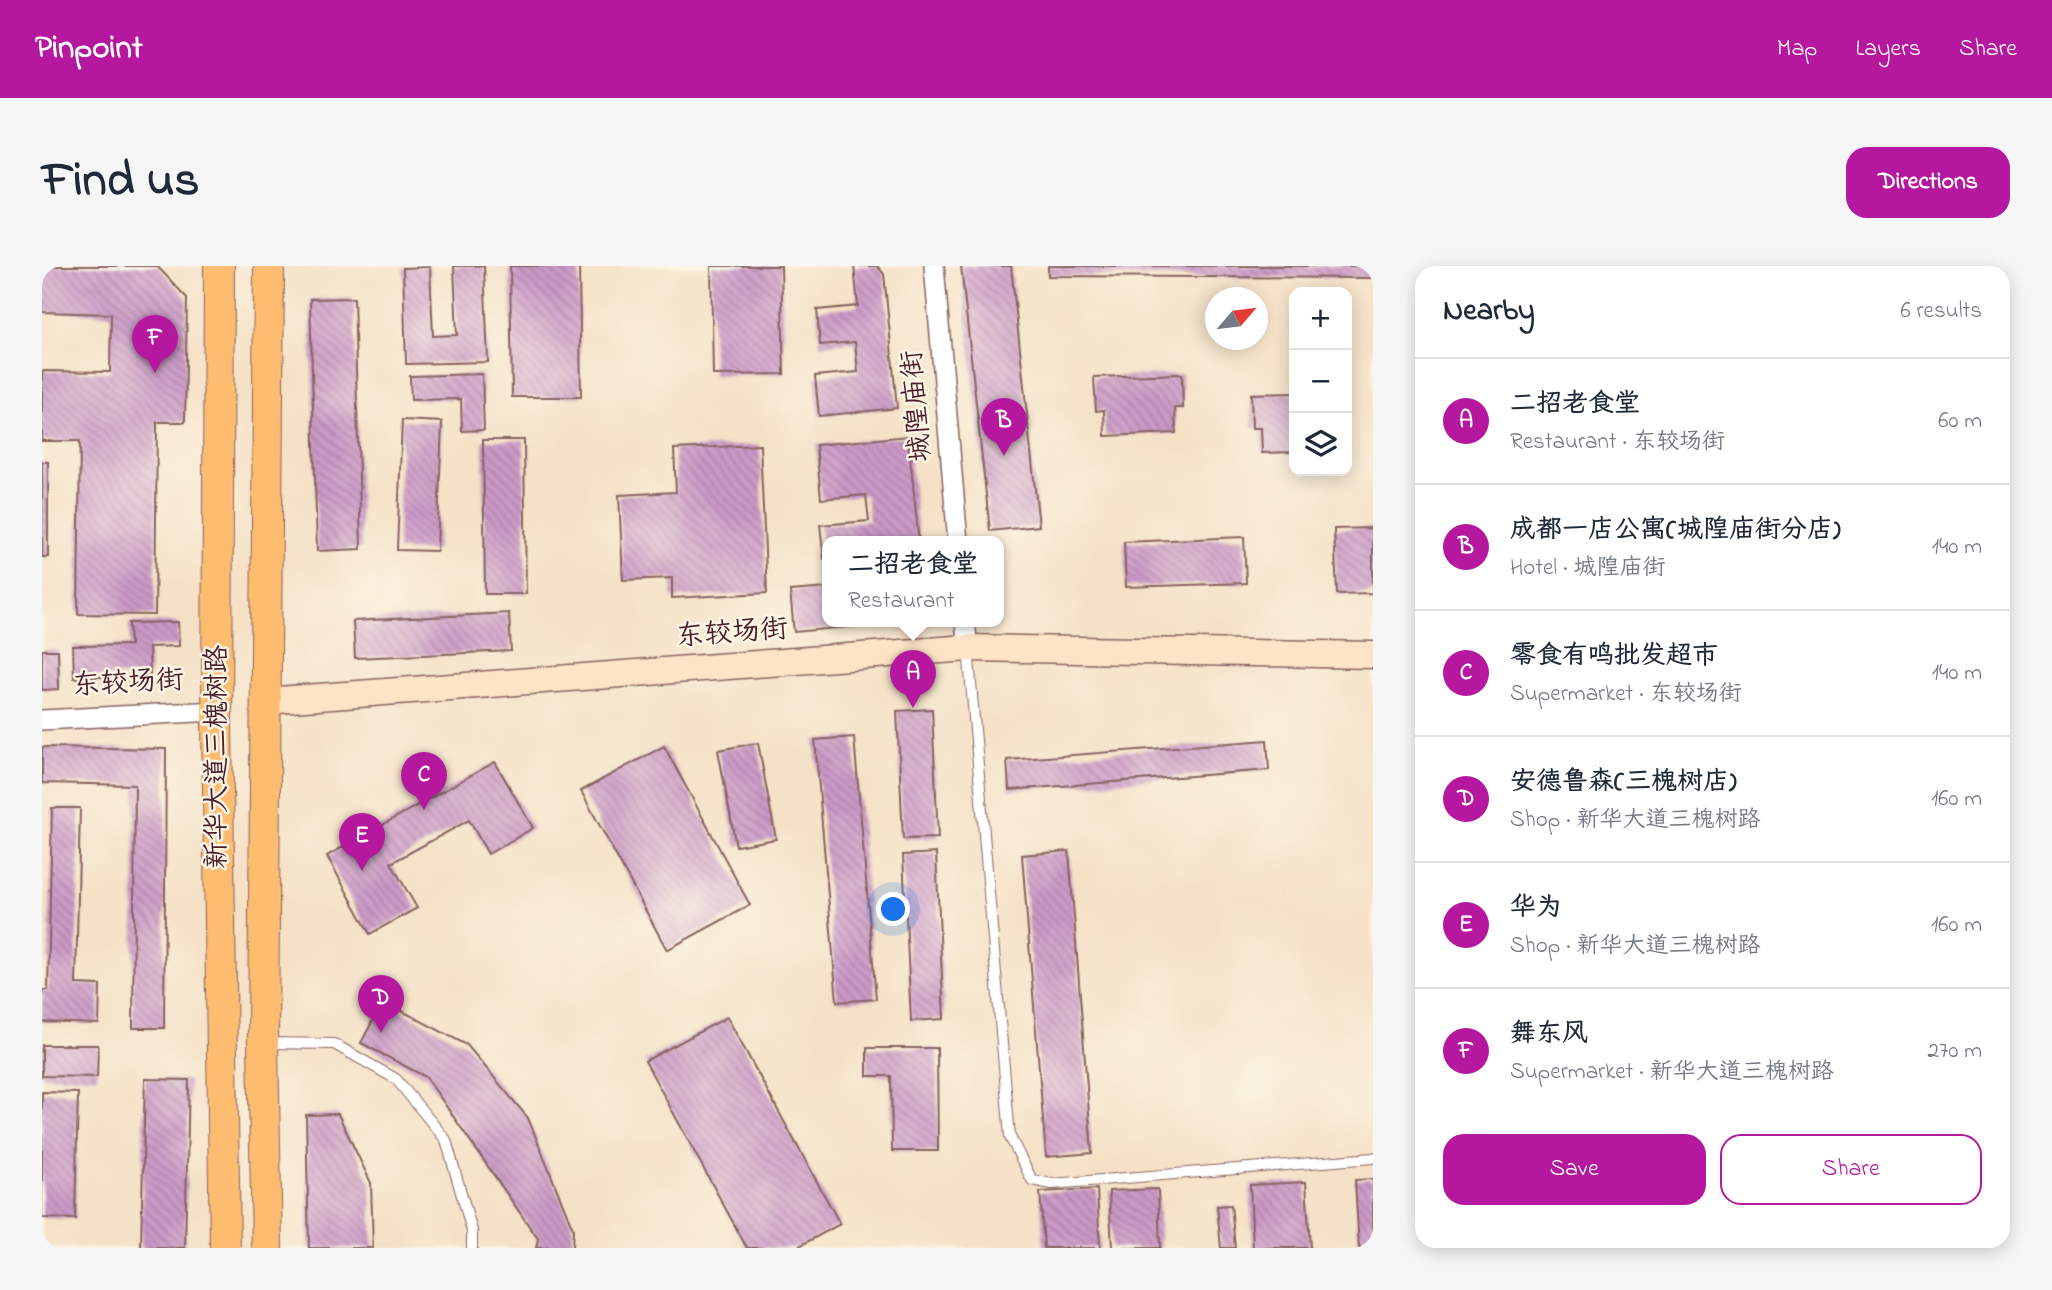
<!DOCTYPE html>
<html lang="en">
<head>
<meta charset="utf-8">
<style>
  :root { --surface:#fff; --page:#f6f6f7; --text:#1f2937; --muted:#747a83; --line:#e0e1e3; --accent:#b5179e }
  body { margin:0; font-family:"Indie Flower","LXGW WenKai TC",sans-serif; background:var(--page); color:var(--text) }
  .controls { position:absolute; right:21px; top:21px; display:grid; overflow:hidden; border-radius:14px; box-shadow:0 4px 18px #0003 }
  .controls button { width:63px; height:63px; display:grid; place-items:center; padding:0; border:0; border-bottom:2px solid var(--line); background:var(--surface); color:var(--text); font:35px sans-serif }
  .compass { position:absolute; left:1163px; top:21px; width:63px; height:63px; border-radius:50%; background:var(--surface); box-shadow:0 4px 18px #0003; rotate:62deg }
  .you { position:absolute; left:852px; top:644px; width:24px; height:24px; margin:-18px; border:5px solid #fff; border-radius:50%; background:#1a73e8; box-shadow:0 0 0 10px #1a73e833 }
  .badge { display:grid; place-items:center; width:46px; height:46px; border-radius:50%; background:var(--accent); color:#fff; font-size:23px; font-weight:700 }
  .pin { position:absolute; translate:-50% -58px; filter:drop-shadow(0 2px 4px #0008) }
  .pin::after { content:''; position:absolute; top:37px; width:24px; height:21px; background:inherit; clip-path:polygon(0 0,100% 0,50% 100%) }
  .popup { position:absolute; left:780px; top:270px; width:182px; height:91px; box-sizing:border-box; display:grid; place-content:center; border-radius:14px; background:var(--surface); filter:drop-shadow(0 2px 5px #0005); font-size:23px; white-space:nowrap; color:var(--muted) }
  .popup b { font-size:26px; color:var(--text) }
  .popup::after { content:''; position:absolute; left:50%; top:100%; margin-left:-14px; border:14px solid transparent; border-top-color:var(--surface) }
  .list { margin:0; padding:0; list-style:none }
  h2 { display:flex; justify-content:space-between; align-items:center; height:91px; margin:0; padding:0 28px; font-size:30px }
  h2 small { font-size:23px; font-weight:400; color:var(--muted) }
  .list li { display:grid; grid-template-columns:46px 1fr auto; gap:21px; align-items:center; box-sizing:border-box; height:126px; padding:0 28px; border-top:2px solid var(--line) }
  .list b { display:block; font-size:26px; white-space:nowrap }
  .list p { margin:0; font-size:23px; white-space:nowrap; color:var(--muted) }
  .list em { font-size:23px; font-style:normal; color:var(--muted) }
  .actions { display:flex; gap:14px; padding:21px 28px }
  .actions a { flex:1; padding:16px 0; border:2px solid var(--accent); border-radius:21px; text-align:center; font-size:24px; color:var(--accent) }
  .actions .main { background:var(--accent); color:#fff }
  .icon { flex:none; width:38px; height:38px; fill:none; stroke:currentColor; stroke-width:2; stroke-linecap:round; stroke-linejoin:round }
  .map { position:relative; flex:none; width:1331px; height:982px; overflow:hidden; border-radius:21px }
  header { display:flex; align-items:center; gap:42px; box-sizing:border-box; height:98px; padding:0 35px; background:var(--accent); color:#fff }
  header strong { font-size:33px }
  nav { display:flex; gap:38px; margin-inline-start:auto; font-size:24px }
  .intro { display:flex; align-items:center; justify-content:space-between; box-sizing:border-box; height:168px; padding:0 42px }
  h1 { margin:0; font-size:49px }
  .button { padding:18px 32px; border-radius:21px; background:var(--accent); color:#fff; font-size:24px; font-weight:700 }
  main { display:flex; gap:42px; padding:0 42px }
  aside { flex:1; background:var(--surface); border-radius:21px; box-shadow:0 4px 18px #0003 }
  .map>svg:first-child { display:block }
  .building { fill:url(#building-back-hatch) }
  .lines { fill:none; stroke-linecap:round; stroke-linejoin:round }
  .lane-casing { stroke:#866361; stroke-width:12 }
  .street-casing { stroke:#866361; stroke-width:22 }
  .secondary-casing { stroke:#866361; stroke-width:29 }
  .primary-casing { stroke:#866361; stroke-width:32 }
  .lane { stroke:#fff; stroke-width:10 }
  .street { stroke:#fff; stroke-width:19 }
  .secondary { stroke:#fee4c6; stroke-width:26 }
  .primary { stroke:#fdbc70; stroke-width:30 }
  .labels { text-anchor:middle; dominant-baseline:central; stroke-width:5; stroke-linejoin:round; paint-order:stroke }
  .street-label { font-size:28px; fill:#4a1f2b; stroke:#fcf5e5 }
</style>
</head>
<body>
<header>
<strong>Pinpoint</strong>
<nav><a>Map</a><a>Layers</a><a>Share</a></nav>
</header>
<div class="intro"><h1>Find us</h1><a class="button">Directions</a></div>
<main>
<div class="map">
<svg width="1331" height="982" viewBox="0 0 1331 982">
  <defs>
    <pattern id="building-back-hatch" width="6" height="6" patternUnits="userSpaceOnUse" patternTransform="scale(1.75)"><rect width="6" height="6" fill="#cb9ac7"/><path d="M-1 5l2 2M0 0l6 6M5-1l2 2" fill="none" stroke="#a77da2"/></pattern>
  </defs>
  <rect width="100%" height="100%" fill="#fcf5e5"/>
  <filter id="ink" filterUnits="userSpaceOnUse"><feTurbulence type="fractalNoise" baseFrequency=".0143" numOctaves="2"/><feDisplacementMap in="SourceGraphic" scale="14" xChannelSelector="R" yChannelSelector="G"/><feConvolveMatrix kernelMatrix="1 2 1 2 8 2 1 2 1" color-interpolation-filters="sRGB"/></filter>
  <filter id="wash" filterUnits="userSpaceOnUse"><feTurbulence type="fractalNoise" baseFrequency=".00686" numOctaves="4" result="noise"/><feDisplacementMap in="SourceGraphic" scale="28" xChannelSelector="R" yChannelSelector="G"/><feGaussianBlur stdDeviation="1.57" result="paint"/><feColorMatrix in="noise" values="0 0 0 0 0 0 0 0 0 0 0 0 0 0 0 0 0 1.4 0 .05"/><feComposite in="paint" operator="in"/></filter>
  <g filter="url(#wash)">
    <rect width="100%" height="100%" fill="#f5e1c6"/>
    <g id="blocks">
      <g class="building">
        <polygon points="0,0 115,0 145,32 143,156 115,156 113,349 36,348 38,175 0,175 0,105 68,106 69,48 0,46"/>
        <polygon points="412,0 442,0 446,96 364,98 361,2 388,1 391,70 415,69"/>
        <polygon points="468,0 537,0 539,131 470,131"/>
        <polygon points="669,0 739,0 742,108 671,109"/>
        <polygon points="812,0 835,0 842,8 855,142 777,150 773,110 816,106 813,76 778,79 775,44 816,40"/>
        <polygon points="919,0 969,0 997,260 948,265"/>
        <polygon points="1006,0 1331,0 1331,12 1006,10"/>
        <polygon points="312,32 319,283 275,285 268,33"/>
        <polygon points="440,108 442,164 420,165 419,133 369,134 368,110"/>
        <polygon points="1140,108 1141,142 1133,142 1134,167 1063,170 1062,144 1054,145 1052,111"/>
        <polygon points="1252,127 1252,186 1220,187 1219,162 1210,162 1209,128"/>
        <polygon points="360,154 400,156 395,285 355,284"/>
        <polygon points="866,170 877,276 785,276 785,293 782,293 778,259 827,255 824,229 779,233 774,179"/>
        <polygon points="441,174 482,174 484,328 443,328"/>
        <polygon points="718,179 725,327 630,332 630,312 581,314 577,229 634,226 632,183"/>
        <rect x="0" y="196" width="6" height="95"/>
        <polygon points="1331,262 1331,327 1295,328 1292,263"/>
        <polygon points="1202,271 1204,317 1084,321 1082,276"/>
        <polygon points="785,322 785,356 838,358 752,366 748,325"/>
        <polygon points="467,347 469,385 313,392 311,355"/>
        <polygon points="136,356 137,380 107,381 108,409 32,412 31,380 88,379 87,357"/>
        <polygon points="0,384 16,384 17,423 0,424"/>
        <polygon points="890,443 896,572 861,573 855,445"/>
        <polygon points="812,471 834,733 795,736 773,474"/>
        <polygon points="1225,474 1227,504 967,524 965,494"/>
        <polygon points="716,477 734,573 694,580 676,484"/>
        <polygon points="622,480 708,639 625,684 539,525"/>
        <polygon points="0,481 124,483 122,762 91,762 93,519 0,517"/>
        <polygon points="453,496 491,562 446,588 427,554 349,597 375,642 328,668 285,590"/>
        <polygon points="10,542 38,542 34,718 58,719 57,758 0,756 0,724 6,724"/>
        <polygon points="1027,585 1050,887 1004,891 980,589"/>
        <polygon points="894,587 902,753 869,755 861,589"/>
        <polygon points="341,735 425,779 486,852 531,963 530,982 494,982 496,973 384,811 319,777"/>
        <polygon points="685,751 798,958 754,982 705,982 603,795"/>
        <polygon points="0,779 56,779 55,811 0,810"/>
        <polygon points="825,782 895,782 896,885 850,885 849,810 825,810"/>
        <polygon points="103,813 147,814 143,982 99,982"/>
        <polygon points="0,826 36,827 33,953 0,952"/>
        <polygon points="296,848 329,917 331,982 267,982 264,849"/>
        <polygon points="1331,913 1331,982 1317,982 1313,914"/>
        <polygon points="1264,916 1268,982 1211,982 1208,919"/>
        <polygon points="1055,923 1058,982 1002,982 998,926"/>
        <polygon points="1116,923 1118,982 1070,982 1067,925"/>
        <polygon points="1189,939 1193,982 1179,982 1175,940"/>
      </g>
    </g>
  </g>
  <g filter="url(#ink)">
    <use href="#blocks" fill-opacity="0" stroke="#866361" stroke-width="2"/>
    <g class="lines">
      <defs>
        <g id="lane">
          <polyline points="926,382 968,871 990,914 1010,918 1331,892"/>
          <polyline points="225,777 292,778 354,813 404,874 430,965 430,982"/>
        </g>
        <g id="street">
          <polyline points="892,0 916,276"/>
          <polyline points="923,356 926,382"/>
          <polyline points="0,454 175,445"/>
        </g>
        <polyline id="secondary" points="223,435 926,382 1331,389"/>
        <g id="primary">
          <polyline points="177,0 175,459 183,982"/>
          <polyline points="225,982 221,777 227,0"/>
        </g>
      </defs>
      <use href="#lane" class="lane-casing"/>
      <use href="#street" class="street-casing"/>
      <use href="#secondary" class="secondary-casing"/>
      <use href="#primary" class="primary-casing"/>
      <use href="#lane" class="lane"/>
      <use href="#street" class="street"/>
      <use href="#secondary" class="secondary"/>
      <use href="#primary" class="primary"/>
    </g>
  </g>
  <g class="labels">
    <g class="street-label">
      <text transform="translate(876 140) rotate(-95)">城隍庙街</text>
      <text transform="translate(690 368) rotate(-4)">东较场街</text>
      <text transform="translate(86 418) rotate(-3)">东较场街</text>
      <text transform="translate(176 491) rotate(-90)">新华大道三槐树路</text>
    </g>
  </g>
</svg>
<div class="controls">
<button>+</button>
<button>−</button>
<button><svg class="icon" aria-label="layers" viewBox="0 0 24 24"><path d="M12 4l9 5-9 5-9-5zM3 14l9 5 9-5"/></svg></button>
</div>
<svg class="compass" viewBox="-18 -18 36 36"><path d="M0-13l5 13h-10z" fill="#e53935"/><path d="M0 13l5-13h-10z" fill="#747a83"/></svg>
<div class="you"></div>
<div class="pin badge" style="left:871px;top:442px">A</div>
<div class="popup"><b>二招老食堂</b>Restaurant</div>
<div class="pin badge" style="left:962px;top:190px">B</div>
<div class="pin badge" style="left:382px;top:544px">C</div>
<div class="pin badge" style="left:339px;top:767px">D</div>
<div class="pin badge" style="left:320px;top:605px">E</div>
<div class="pin badge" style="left:113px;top:107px">F</div>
</div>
<aside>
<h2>Nearby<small>6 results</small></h2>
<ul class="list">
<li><span class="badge">A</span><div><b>二招老食堂</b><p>Restaurant · 东较场街</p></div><em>60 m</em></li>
<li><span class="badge">B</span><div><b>成都一店公寓(城隍庙街分店)</b><p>Hotel · 城隍庙街</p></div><em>140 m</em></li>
<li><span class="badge">C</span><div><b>零食有鸣批发超市</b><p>Supermarket · 东较场街</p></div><em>140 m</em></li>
<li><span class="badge">D</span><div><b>安德鲁森(三槐树店)</b><p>Shop · 新华大道三槐树路</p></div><em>160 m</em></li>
<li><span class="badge">E</span><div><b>华为</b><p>Shop · 新华大道三槐树路</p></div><em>160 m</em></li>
<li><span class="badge">F</span><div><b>舞东风</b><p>Supermarket · 新华大道三槐树路</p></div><em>270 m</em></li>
</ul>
<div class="actions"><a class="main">Save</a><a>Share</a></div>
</aside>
</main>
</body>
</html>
